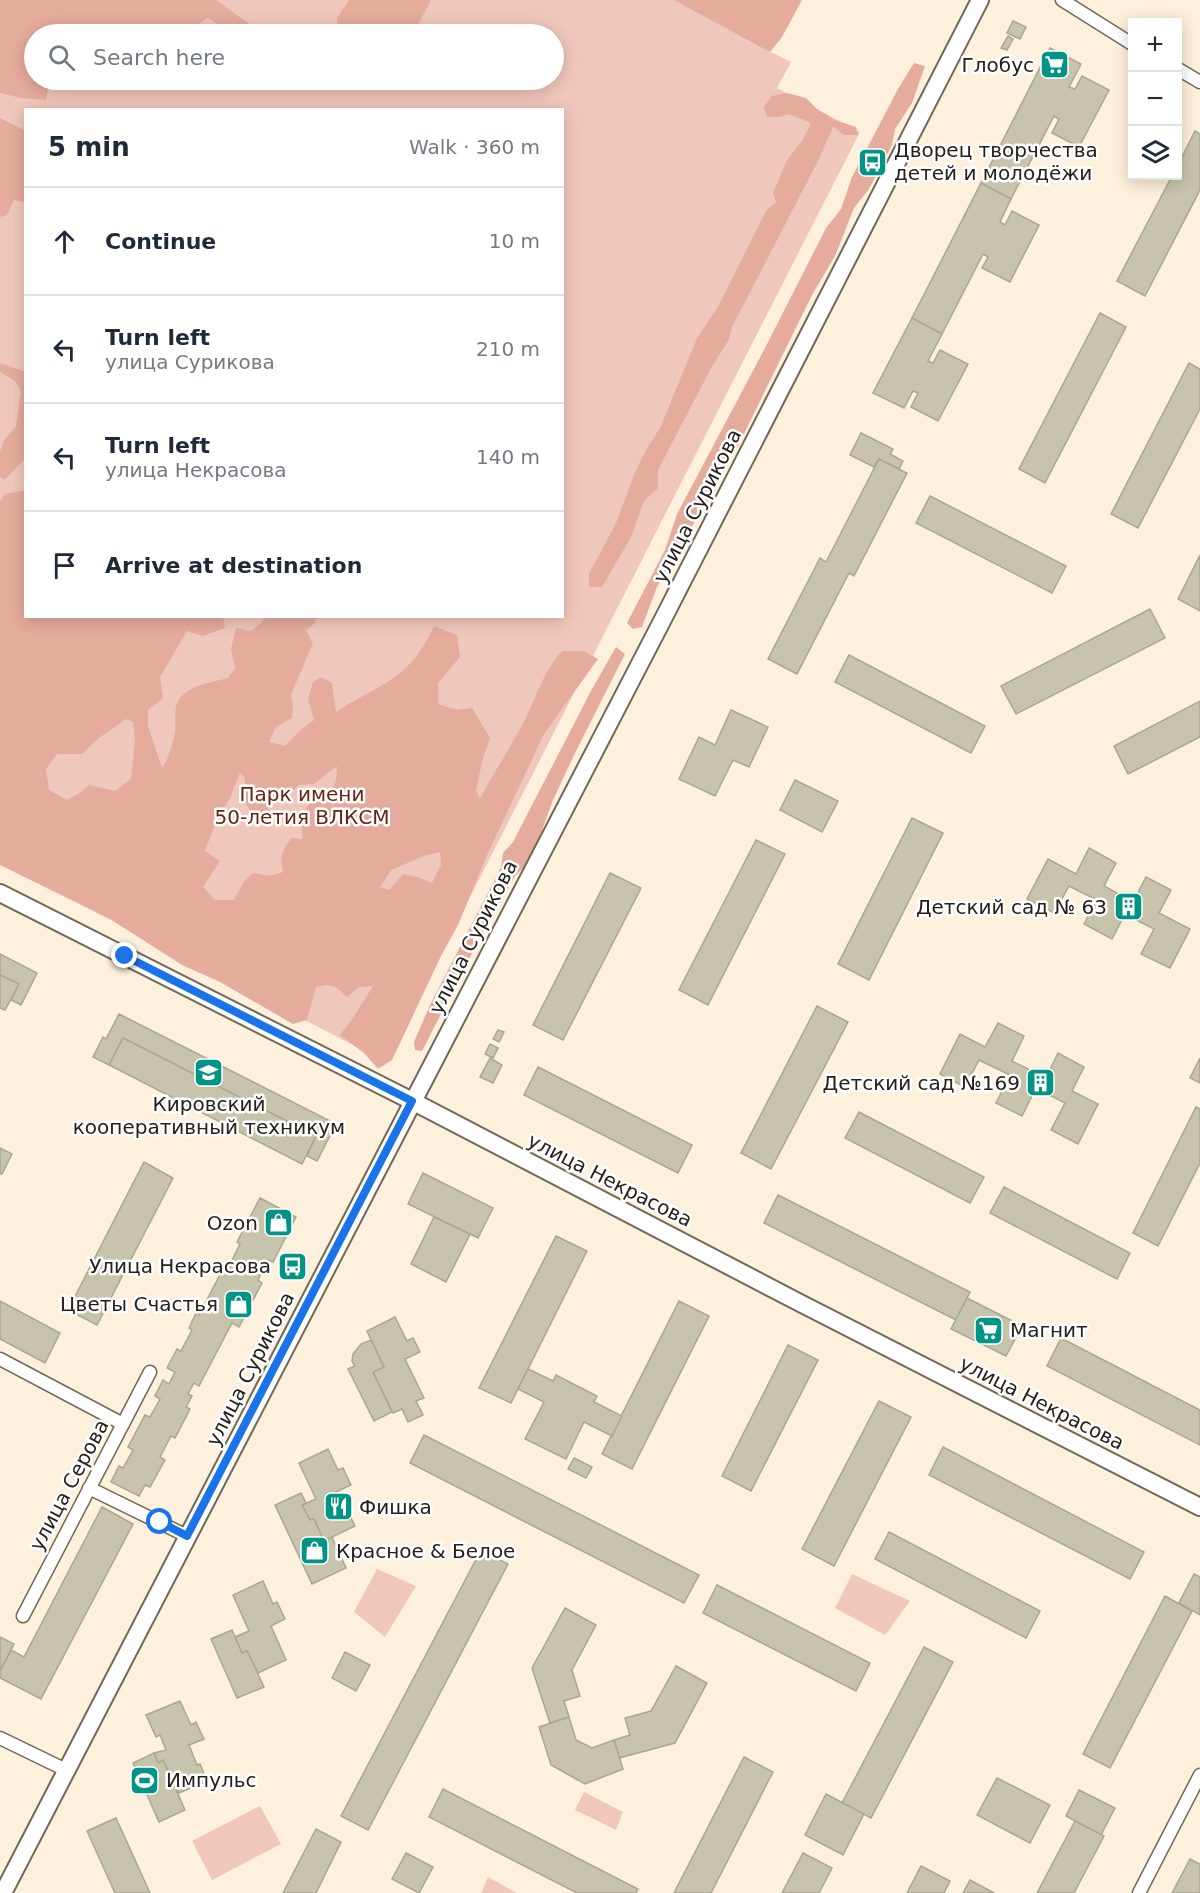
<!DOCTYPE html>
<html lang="en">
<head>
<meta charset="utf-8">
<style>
  :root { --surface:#fff; --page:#f2f2f3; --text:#1f2937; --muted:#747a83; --line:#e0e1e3 }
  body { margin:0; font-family:"DejaVu Sans",sans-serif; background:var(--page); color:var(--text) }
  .controls { position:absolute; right:18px; top:18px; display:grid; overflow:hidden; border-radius:0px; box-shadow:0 3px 15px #0003 }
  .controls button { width:54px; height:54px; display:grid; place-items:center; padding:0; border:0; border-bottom:2px solid var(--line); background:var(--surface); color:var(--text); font:30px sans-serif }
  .stop { position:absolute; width:18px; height:18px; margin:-14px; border:4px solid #1a73e8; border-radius:50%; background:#fff }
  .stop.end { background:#1a73e8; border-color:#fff; box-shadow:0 2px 6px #0008 }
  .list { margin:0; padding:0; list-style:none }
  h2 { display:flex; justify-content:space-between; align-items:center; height:78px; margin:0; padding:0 24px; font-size:26px }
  h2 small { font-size:20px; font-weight:400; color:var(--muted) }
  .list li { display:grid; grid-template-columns:39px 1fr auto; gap:18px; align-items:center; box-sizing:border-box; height:108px; padding:0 24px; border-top:2px solid var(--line) }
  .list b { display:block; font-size:22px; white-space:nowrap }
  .list p { margin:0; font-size:20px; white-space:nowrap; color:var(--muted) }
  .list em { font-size:20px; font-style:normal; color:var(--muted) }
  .icon { flex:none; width:33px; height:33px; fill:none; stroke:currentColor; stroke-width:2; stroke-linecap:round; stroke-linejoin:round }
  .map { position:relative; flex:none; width:1200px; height:1893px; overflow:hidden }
  .search { position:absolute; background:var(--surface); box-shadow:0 3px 15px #0003; left:24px; top:24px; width:540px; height:66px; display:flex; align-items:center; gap:15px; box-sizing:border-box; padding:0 21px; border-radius:33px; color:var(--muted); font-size:22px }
  .panel { position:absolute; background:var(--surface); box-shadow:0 3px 15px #0003; left:24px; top:108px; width:540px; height:510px; border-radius:0px }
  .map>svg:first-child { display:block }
  .green { fill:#f0c7bb; fill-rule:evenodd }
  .forest { fill:#e5ac9d; fill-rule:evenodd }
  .building { fill:#c7c3ad; stroke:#aaa690; stroke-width:1.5 }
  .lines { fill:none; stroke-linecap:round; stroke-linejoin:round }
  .street-casing { stroke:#736856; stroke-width:15 }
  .secondary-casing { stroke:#736856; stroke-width:20 }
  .street { stroke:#fff; stroke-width:12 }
  .secondary { stroke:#fff; stroke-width:16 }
  .route { stroke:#1a73e8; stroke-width:8 }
  .labels { text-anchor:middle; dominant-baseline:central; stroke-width:5; stroke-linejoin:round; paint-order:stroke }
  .poi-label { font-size:20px; fill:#252019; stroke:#fff; text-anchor:end }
  .street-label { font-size:20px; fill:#252019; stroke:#fff }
  .park-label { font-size:20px; fill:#672411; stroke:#fff }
</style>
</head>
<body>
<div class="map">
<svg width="1200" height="1893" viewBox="0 0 1200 1893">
  <rect width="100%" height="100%" fill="#fdf0dc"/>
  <g class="green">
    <path d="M0 0H790L765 49 791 62 777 88 860 132 386 1062 0 863ZM34 34H554V80H34ZM26 110H562V616H26Z"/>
    <polygon points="377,1569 416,1586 385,1637 354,1612"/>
    <polygon points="852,1574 910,1601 885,1635 835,1608"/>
    <polygon points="584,1792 623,1812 616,1830 575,1810"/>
    <polygon points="260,1806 281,1844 212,1880 192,1841"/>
    <polygon points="488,1877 513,1891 517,1893 481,1893"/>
  </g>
  <g class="forest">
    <path d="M0 0H216L252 26 260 34H232L208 18C190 29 183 35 161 34L153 26 144 34H34V80H88L71 88 49 84 46 100 21 98 0 93Z"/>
    <polygon points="349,0 431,0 413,34 345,34 338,29 337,18"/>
    <polygon points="674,0 802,0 782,37 770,52"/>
    <polygon points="914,63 925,66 912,103 895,129 892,145 869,189 854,208 835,256 812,295 738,446 722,470 716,489 701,511 657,587 642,627 633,629 627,623 665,550 677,514 765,348 826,228 841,209 852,177 898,89"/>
    <polygon points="787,93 806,98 817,109 835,120 856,127 858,135 844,135 833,127 819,159 732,327 729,339 710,370 658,470 658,488 644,501 631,537 602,587 589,587 589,574 616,523 634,475 645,452 661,426 697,338 719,305 766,211 776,202 773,193 787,160 802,141 811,123 789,114 780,117 767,117 764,107 772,96"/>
    <polygon points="0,118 26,131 25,202 14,200 7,215 0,217"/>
    <path d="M0 363 26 372 25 459C17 465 12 474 4 480L0 476V452L4 440 16 426 21 391 15 381 0 372Z"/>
    <path d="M21 491H26V616L223 617 225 628 203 636 187 631 160 677 163 698 148 710V726L162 768C169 758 172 745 175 733 177 719 171 704 184 694 196 684 213 682 228 678L235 668 231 649 236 628 251 631 262 622 265 617H317L314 624 306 630 313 643 291 695 293 707 292 718 276 727 269 742 285 746 302 729 314 720 308 699 313 682 321 677 332 683 336 712C353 700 372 692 389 681 410 668 424 648 434 626L457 635 460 657 438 683V704L457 710 472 708 490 738 483 758 476 790 480 799C492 775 507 753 520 729 535 702 541 675 562 651H584L598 659 544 734 488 853 458 925 441 956 392 1060 378 1069 364 1053 340 1035 353 1018 373 986 359 987 347 997C335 986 333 983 316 987L307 1020 293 1024 220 982 182 965 110 919 0 865V502L5 494ZM126 719 133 722 135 741 131 779 115 791 89 785 78 794 67 800 49 790 46 769 57 754H82L99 738ZM337 766 336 781 329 795 323 790C304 807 301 813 302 839L292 838C281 850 280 857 283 872L270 876 253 873 243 883 234 900H215L203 887 220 861 205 851 215 824 230 798 240 773 245 778 246 803 253 817 260 820 267 815 271 802 283 797 300 785 314 784ZM440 852 441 865 432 883 418 877 403 874 389 890 380 887 391 870 424 856Z"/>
    <polygon points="616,647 625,654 574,755 553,800 534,852 526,865 515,876 483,932 422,1051 415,1050 414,1042 429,1007 496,877 501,867 503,853 513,842 592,689"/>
  </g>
  <g class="building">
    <polygon points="1013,21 1026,27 1020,39 1007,33"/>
    <polygon points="1008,36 1013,39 1007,50 1001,48"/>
    <polygon points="1050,48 1081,64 1069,87 1075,89 1082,76 1109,90 1079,147 1052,133 1059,119 1054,116 1011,199 981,183"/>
    <polygon points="1195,131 1200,134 1200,190 1145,296 1117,281 1172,176 1178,176 1178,165"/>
    <polygon points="981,183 1011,199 1000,222 1005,225 1012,211 1039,225 1010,282 982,268 988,257 983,254 942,334 912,318"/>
    <polygon points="1100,313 1126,327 1045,483 1019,469"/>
    <polygon points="912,318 942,334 928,361 933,363 940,350 968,364 938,421 911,407 918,393 913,391 904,408 873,393"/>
    <polygon points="1189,363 1200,369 1200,409 1138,528 1111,514"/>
    <polygon points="861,433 893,449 890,454 903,461 899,469 879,459 874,467 850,455"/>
    <polygon points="879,459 907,473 854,576 849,573 797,674 768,659 820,558 826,562"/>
    <polygon points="930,496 1066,566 1052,593 916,523"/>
    <polygon points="1200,555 1200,611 1178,599"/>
    <polygon points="1150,609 1165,638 1016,714 1001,686"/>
    <polygon points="849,655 985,726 971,753 835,682"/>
    <polygon points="1200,701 1200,737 1128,774 1114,746"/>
    <polygon points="731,710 768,727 749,767 733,760 715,796 679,779 699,737 715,745"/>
    <polygon points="795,780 838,801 822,832 780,810"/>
    <polygon points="912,818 943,833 869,980 838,964"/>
    <polygon points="756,840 785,854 708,1005 679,990"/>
    <polygon points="1089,848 1116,863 1104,886 1133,902 1146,877 1171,890 1159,913 1190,929 1170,968 1141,954 1154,929 1125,914 1112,939 1084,924 1097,900 1069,886 1054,913 1027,899 1048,859 1076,874"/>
    <polygon points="610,873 641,888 563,1040 533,1025"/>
    <polygon points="0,954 37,973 21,1005 11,1000 19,984 0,975"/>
    <polygon points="0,975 19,984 5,1010 0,1008"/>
    <polygon points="817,1006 848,1022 771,1169 741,1153"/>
    <polygon points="119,1014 336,1124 317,1161 307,1156 316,1136 123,1038 109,1065 93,1057 103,1037 106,1039"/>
    <polygon points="998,1023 1024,1036 1012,1061 1046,1078 1058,1053 1084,1067 1072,1091 1098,1104 1078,1144 1051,1130 1065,1103 1036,1088 1022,1116 996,1103 1010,1075 979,1060 965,1087 940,1074 960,1034 985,1047"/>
    <polygon points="498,1030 504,1032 499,1042 493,1039"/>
    <polygon points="123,1038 316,1136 302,1164 109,1065"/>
    <polygon points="490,1044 498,1048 493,1058 485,1054"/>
    <polygon points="490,1058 502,1065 493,1083 480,1077"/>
    <polygon points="1200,1058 1200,1083 1190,1078"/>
    <polygon points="538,1067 692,1145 678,1173 524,1095"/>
    <polygon points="1196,1107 1200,1109 1200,1163 1158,1246 1133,1233"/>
    <polygon points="859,1112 984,1177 970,1203 845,1138"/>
    <polygon points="0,1148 12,1154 2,1174 0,1174"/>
    <polygon points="144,1162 173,1178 97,1325 68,1310"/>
    <polygon points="423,1173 493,1208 478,1238 408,1204"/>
    <polygon points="1004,1187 1130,1253 1117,1279 990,1213"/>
    <polygon points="778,1195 970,1292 956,1320 764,1223"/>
    <polygon points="260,1198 296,1217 273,1262 268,1260 258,1280 262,1283 239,1327 232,1323 199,1386 194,1383 188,1394 192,1396 186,1407 190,1409 175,1438 171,1436 160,1457 165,1460 150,1487 145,1485 139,1496 111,1482 119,1466 123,1468 133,1450 128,1447 145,1415 150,1417 160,1399 155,1396 163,1380 169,1384 175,1372 167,1368 177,1349 181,1351 192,1330 189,1328 196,1313 199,1315 225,1265 229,1266 240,1244 237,1242"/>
    <polygon points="434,1217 470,1234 446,1282 411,1264"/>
    <polygon points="556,1236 587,1251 511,1403 479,1388"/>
    <polygon points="967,1298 1022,1326 1006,1356 951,1329"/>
    <polygon points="0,1301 60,1333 45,1363 0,1339"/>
    <polygon points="679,1301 709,1316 632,1469 602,1454"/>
    <polygon points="395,1317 407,1341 413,1338 420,1352 405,1359 424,1398 416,1401 423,1415 408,1422 402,1409 393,1413 373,1372 384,1367 367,1331"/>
    <polygon points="1061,1338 1200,1410 1200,1445 1047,1366"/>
    <polygon points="371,1340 384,1367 373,1372 392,1412 374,1421 348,1369 355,1366 352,1361 353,1354 361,1344"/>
    <polygon points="788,1345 818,1360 751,1491 722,1476"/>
    <polygon points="528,1369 553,1381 556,1375 597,1396 594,1402 622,1416 612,1436 584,1422 566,1459 525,1439 544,1402 518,1389"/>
    <polygon points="879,1401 911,1417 834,1566 802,1549"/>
    <polygon points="424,1435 699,1575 684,1603 410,1463"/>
    <polygon points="943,1447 1144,1552 1130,1579 929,1475"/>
    <polygon points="328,1449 338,1470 343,1468 351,1485 336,1492 346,1513 348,1512 355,1526 324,1541 314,1519 310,1520 302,1505 316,1499 299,1463"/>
    <polygon points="574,1458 592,1467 586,1478 568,1469"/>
    <polygon points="301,1493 306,1503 302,1505 310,1520 314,1519 324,1541 332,1537 346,1568 312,1584 275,1505"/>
    <polygon points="102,1507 133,1524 41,1699 0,1678 0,1671 11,1650 24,1657"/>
    <polygon points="889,1532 1040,1611 1026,1638 875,1559"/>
    <polygon points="481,1550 508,1564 368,1830 341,1816"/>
    <polygon points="1194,1574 1200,1577 1200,1615 1179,1603"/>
    <polygon points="263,1581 273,1604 277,1602 285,1619 271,1626 286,1660 258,1673 247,1651 242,1653 235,1637 249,1631 233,1595"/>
    <polygon points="717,1585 870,1663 856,1691 703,1613"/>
    <polygon points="1165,1596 1192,1611 1110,1768 1083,1754"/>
    <polygon points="565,1608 596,1625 572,1670 580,1696 564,1701 569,1717 550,1723 532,1668"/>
    <polygon points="232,1630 242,1653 247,1651 264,1687 237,1698 211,1639"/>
    <polygon points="0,1637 14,1644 0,1671"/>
    <polygon points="924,1647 953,1662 871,1818 842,1803"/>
    <polygon points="345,1652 370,1665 356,1691 332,1678"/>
    <polygon points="676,1666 707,1683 675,1743 619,1758 614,1740 630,1735 625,1718 651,1711"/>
    <polygon points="180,1701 191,1725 196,1722 204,1739 189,1745 197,1765 200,1764 207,1781 179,1793 163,1760 158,1763 154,1753 166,1750 160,1735 156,1737 146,1715"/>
    <polygon points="569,1717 576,1740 592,1748 614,1740 623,1769 585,1784 551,1765 539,1727"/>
    <polygon points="154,1753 158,1763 163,1760 185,1810 159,1822 133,1763"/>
    <polygon points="744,1757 773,1772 711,1893 674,1893"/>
    <polygon points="997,1778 1050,1805 1030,1843 977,1815"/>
    <polygon points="443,1789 638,1889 636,1893 577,1893 429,1817"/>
    <polygon points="1079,1790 1115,1808 1101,1835 1066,1816"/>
    <polygon points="826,1794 864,1814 843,1855 805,1835"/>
    <polygon points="116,1818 150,1893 115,1893 87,1831"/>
    <polygon points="1075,1821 1104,1836 1074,1893 1037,1893"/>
    <polygon points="316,1829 341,1842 316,1893 283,1893"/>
    <polygon points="406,1853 433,1867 419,1893 392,1879"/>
    <polygon points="803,1853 832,1868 819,1893 782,1893"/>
    <polygon points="1190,1859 1200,1864 1200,1893 1172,1893"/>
    <polygon points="921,1866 950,1881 944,1893 907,1893"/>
    <polygon points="970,1880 994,1893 963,1893"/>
  </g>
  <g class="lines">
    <defs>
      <g id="street">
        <polyline points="1062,0 1132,44"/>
        <polyline points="1178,69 1200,82"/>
        <polyline points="0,1359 123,1424"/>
        <polyline points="89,1488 187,1536"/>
        <polyline points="23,1616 150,1372"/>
        <polyline points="0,1738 66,1770"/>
        <polyline points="1139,1893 1200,1775"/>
      </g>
      <g id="secondary">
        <polyline points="0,893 412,1101 802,1304 1200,1507"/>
        <polyline points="3,1893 661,623 980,0"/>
      </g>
    </defs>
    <use href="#street" class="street-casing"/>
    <use href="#secondary" class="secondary-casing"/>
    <use href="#street" class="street"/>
    <use href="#secondary" class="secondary"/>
  </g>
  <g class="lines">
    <polyline class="route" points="125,956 412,1101 187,1536 160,1522"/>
  </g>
  <defs>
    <symbol id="supermarket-square" viewBox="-11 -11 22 22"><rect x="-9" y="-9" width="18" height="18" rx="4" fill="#009484" stroke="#fff"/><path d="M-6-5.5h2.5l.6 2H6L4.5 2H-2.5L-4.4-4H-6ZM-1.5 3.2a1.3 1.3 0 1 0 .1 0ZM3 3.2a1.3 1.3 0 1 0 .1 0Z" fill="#fff"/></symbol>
    <symbol id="bus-square" viewBox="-11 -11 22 22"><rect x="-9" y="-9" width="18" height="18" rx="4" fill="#009484" stroke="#fff"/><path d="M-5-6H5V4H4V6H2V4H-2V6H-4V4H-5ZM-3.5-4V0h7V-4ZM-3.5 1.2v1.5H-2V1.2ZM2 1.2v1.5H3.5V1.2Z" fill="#fff"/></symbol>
    <symbol id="building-square" viewBox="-11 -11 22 22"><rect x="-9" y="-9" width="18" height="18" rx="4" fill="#009484" stroke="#fff"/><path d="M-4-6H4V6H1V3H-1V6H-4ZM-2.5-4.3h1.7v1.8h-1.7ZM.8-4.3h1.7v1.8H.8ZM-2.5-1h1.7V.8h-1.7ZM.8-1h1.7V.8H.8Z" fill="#fff"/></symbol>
    <symbol id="university-square" viewBox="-11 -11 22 22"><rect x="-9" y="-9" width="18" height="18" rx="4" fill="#009484" stroke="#fff"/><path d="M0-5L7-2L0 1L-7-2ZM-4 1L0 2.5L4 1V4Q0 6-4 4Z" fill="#fff"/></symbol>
    <symbol id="shop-square" viewBox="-11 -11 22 22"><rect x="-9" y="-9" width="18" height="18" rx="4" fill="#009484" stroke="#fff"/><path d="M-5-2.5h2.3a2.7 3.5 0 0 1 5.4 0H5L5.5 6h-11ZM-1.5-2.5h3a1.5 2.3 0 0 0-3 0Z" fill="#fff"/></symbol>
    <symbol id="restaurant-square" viewBox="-11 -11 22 22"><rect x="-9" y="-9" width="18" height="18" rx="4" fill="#009484" stroke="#fff"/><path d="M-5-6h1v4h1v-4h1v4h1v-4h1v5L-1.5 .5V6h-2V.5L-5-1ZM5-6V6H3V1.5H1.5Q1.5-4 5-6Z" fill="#fff"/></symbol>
    <symbol id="stadium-square" viewBox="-11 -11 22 22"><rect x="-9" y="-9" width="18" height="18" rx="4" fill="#009484" stroke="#fff"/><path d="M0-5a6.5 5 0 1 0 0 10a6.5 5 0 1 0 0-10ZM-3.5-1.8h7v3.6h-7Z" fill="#fff"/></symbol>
  </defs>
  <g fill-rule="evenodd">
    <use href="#supermarket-square" x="1038" y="48" width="33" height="33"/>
    <use href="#bus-square" x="856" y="146" width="33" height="33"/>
    <use href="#building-square" x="1112" y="890" width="33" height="33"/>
    <use href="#university-square" x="192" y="1056" width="33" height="33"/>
    <use href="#building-square" x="1024" y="1066" width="33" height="33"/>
    <use href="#shop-square" x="262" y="1206" width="33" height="33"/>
    <use href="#bus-square" x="276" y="1250" width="33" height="33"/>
    <use href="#shop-square" x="222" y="1288" width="33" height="33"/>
    <use href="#supermarket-square" x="972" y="1314" width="33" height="33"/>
    <use href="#restaurant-square" x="322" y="1490" width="33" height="33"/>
    <use href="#shop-square" x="298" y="1534" width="33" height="33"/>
    <use href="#stadium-square" x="128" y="1764" width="33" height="33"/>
  </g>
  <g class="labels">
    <g class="poi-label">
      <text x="1034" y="65">Глобус</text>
      <text x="894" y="150" text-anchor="start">Дворец творчества<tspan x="894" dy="23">детей и молодёжи</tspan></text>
      <text x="1107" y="907">Детский сад № 63</text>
      <text x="1020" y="1083">Детский сад №169</text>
      <text x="209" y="1104" text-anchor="middle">Кировский<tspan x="209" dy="23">кооперативный техникум</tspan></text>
      <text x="258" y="1223">Ozon</text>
      <text x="271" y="1266">Улица Некрасова</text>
      <text x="218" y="1304">Цветы Счастья</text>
      <text x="1010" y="1330" text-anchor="start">Магнит</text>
      <text x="359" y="1507" text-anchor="start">Фишка</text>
      <text x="336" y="1551" text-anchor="start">Красное &amp; Белое</text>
      <text x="166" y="1780" text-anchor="start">Импульс</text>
    </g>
    <g class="street-label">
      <text transform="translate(697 506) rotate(-63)">улица Сурикова</text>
      <text transform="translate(473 937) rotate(-63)">улица Сурикова</text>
      <text transform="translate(610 1180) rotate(27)">улица Некрасова</text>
      <text transform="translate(250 1369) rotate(-63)">улица Сурикова</text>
      <text transform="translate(1042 1403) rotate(27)">улица Некрасова</text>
      <text transform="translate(69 1485) rotate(-62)">улица Серова</text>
    </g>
    <g class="park-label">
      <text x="302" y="794">Парк имени<tspan x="302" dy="23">50-летия ВЛКСМ</tspan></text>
    </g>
  </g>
</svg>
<div class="controls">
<button>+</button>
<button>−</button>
<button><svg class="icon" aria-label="layers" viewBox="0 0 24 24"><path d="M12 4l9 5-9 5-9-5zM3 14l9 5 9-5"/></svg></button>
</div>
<div class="stop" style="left:160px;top:1522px"></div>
<div class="stop end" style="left:125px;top:956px"></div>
<div class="search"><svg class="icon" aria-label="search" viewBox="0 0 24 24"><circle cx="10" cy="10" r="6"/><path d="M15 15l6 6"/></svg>Search here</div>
<section class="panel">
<h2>5 min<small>Walk · 360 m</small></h2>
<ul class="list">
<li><svg class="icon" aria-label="ahead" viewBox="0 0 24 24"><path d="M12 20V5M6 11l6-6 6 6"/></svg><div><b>Continue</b></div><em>10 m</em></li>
<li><svg class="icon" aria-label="left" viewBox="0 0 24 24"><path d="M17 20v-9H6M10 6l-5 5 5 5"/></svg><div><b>Turn left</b><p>улица Сурикова</p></div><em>210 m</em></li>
<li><svg class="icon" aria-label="left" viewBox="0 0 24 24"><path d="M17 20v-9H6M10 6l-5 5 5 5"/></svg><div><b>Turn left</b><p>улица Некрасова</p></div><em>140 m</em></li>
<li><svg class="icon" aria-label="arrive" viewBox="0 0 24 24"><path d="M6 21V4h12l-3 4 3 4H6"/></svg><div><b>Arrive at destination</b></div></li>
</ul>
</section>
</div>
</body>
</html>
